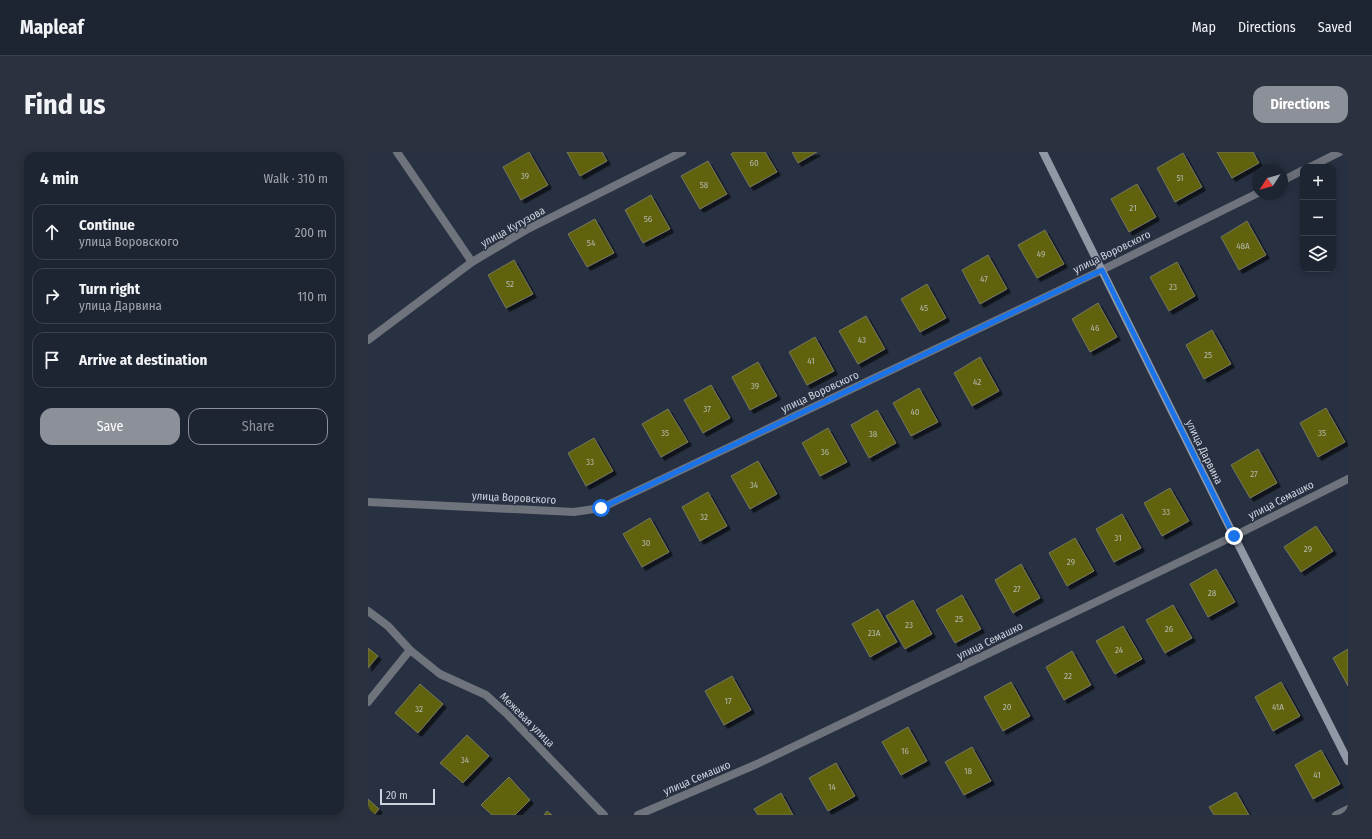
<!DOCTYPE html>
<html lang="en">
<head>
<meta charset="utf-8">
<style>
  :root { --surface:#1e2532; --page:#2b313e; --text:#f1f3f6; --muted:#a1a5ac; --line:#3c424d; --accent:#8c9099 }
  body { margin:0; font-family:"Fira Sans Condensed",sans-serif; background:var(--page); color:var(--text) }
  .controls { position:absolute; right:12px; top:12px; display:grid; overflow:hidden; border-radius:8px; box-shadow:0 2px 10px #0003 }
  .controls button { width:36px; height:36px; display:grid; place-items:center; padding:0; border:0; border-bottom:1px solid var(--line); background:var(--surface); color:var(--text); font:20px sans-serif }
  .compass { position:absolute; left:884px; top:12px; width:36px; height:36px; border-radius:50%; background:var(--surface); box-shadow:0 2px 10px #0003; rotate:234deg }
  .scale { position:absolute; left:12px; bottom:10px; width:55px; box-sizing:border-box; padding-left:4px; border:2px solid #cdd3de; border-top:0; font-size:11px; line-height:14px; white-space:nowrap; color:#cdd3de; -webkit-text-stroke:3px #283142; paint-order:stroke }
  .stop { position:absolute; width:12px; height:12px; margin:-9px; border:3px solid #1a73e8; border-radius:50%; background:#fff }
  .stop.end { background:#1a73e8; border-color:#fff; box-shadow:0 1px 4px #0008 }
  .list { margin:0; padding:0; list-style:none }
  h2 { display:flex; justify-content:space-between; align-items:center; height:52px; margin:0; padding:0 16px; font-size:17px }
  h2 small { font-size:13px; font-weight:400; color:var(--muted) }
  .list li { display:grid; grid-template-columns:26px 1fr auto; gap:12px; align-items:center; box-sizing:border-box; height:56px; margin:0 8px 8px; padding:0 8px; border:1px solid var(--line); border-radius:12px }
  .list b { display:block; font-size:15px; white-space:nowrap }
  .list p { margin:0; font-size:13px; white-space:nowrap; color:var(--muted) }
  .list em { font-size:13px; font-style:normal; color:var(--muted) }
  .actions { display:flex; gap:8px; padding:12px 16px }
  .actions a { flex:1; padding:9px 0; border:1px solid var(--accent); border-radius:12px; text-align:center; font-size:14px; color:var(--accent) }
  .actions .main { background:var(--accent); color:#fff }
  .icon { flex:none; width:22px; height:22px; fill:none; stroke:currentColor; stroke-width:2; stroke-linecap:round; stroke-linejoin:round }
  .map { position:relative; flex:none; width:980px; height:663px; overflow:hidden; border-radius:12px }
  header { display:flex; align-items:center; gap:24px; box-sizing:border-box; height:56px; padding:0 20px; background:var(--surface); border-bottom:1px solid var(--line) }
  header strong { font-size:19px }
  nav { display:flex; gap:22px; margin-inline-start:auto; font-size:14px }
  .intro { display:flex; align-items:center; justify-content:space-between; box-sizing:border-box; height:96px; padding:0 24px }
  h1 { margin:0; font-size:28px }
  .button { padding:10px 18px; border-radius:12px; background:var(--accent); color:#fff; font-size:14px; font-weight:700 }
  main { display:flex; gap:24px; padding:0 24px }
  aside { flex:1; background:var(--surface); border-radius:12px; box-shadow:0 2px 10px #0003 }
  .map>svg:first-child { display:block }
  .building { fill:#606210; stroke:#757760; filter:url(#shadow) }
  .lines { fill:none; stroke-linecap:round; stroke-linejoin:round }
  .street { stroke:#6e737c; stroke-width:8 }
  .secondary { stroke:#9098a6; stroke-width:8 }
  .route { stroke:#1a73e8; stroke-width:5 }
  .labels { text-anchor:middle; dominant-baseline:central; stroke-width:3; stroke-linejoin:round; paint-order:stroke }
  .number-label { font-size:9px; fill:#b2b7aa }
  .street-label { font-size:11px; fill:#cdd3de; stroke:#283142 }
</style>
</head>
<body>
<header>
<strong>Mapleaf</strong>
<nav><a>Map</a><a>Directions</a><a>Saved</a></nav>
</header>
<div class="intro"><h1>Find us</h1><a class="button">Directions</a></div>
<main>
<aside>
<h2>4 min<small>Walk · 310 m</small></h2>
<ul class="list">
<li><svg class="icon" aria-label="ahead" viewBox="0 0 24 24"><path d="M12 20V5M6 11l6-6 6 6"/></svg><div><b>Continue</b><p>улица Воровского</p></div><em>200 m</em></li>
<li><svg class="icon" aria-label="right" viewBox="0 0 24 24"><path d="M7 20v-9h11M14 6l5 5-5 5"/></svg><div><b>Turn right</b><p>улица Дарвина</p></div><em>110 m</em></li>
<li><svg class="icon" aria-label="arrive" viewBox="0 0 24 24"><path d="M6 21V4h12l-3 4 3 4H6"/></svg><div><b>Arrive at destination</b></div></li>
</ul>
<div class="actions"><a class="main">Save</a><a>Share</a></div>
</aside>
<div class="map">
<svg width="980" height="663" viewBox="0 0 980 663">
  <defs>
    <filter id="shadow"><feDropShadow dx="3.5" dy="3.5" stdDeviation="0" flood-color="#0009"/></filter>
  </defs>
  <rect width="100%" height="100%" fill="#283142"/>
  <g class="building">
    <polygon points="161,0 180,33 153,48 135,15"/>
    <polygon points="199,0 234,0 239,9 212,24"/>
    <polygon points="366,0 397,0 409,20 382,35 363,2"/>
    <polygon points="424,0 449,0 430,11"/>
    <polygon points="849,0 885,0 891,11 864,26"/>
    <polygon points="815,1 834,35 807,50 789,16"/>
    <polygon points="340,9 359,42 332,57 313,24"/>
    <polygon points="769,32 788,65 761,80 743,47"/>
    <polygon points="283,43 302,77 275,91 257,58"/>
    <polygon points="227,67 246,101 219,115 200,82"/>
    <polygon points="879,69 898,103 871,118 853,85"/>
    <polygon points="677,78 696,112 669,126 650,93"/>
    <polygon points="620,103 639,137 612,152 594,118"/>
    <polygon points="146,108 165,142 138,156 120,123"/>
    <polygon points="809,110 827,144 801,159 782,125"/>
    <polygon points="559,132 578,166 552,180 533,147"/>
    <polygon points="730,151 749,185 722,200 704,167"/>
    <polygon points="498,164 517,197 490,212 471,179"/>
    <polygon points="844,178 863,212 836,227 818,193"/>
    <polygon points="447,185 466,219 439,233 421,200"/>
    <polygon points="612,205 631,239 604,254 586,221"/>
    <polygon points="390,210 409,244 382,258 364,225"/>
    <polygon points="343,233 362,266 335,281 316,248"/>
    <polygon points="551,236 570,270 543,284 525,251"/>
    <polygon points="958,256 977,290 950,305 932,271"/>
    <polygon points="300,257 320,290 293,305 274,272"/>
    <polygon points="509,258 528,291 501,306 483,273"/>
    <polygon points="460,276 479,310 452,324 434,291"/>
    <polygon points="226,286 245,319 218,334 200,301"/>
    <polygon points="890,297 909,331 882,346 863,313"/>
    <polygon points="390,309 409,342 382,357 363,324"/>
    <polygon points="802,336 821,369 794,384 776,351"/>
    <polygon points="340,340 359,374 332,389 314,355"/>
    <polygon points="754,362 773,396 746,410 728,377"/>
    <polygon points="282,366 301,400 274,415 255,382"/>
    <polygon points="948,374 965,399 933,420 916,395"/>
    <polygon points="707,386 726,419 699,434 681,401"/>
    <polygon points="653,412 672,446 645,461 627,428"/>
    <polygon points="848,417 867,450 840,465 822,432"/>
    <polygon points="594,443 613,477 587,491 568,458"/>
    <polygon points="545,448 564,482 537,497 518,464"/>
    <polygon points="805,453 824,486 797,501 778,468"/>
    <polygon points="510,457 529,490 502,505 484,472"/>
    <polygon points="755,474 774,507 747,522 728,489"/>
    <polygon points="0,496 10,504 0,516"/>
    <polygon points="980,497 980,534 965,506"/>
    <polygon points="704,499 723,533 696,548 678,515"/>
    <polygon points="364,524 383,558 356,573 337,539"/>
    <polygon points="643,530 662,564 635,579 616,545"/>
    <polygon points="913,530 932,564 905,579 887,545"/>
    <polygon points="52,532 75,552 50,581 27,561"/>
    <polygon points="540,575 559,609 533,623 514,590"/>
    <polygon points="99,583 121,604 95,631 72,611"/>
    <polygon points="604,595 623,629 596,643 577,610"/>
    <polygon points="953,598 972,632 945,647 927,613"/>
    <polygon points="468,611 487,644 460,659 441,626"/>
    <polygon points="141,625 162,648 147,663 124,663 113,653"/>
    <polygon points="868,640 881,663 846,663 841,655"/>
    <polygon points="413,641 425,663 390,663 386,657"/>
    <polygon points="0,647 11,657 6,663 0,663"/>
    <polygon points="179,659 184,663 176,663"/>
  </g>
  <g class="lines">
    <g class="street">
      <polyline points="29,0 104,110"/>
      <polyline points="942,15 972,0"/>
      <polyline points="914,29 935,18"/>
      <polyline points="0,188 104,110 158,78 314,0"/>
      <polyline points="0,350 206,360 233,356 734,118 890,41"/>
      <polyline points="0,459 20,474 42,498 72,522 118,543 139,562 236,663"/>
      <polyline points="0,550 42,498"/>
      <polyline points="270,663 389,612 866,384 980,327"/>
      <polyline points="968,663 980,657"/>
    </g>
    <polyline class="secondary" points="675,0 866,384 980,609"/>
  </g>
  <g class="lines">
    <polyline class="route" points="233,356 734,118 866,384"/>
  </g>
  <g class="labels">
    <g class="number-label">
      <text x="386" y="11">60</text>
      <text x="157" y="24">39</text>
      <text x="812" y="26">51</text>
      <text x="336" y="33">58</text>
      <text x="765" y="56">21</text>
      <text x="280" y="67">56</text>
      <text x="223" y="91">54</text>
      <text x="875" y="94">48А</text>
      <text x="673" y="102">49</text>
      <text x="616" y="127">47</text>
      <text x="142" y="132">52</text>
      <text x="805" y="135">23</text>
      <text x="556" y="156">45</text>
      <text x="727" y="176">46</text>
      <text x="494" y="188">43</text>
      <text x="840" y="203">25</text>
      <text x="443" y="209">41</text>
      <text x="609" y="230">42</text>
      <text x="387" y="234">39</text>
      <text x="339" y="257">37</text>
      <text x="547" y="260">40</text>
      <text x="297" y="281">35</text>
      <text x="954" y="281">35</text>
      <text x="505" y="282">38</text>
      <text x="457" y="300">36</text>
      <text x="222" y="310">33</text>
      <text x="886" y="322">27</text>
      <text x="386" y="333">34</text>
      <text x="798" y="360">33</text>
      <text x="336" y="365">32</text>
      <text x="750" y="386">31</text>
      <text x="278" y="391">30</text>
      <text x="940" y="397">29</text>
      <text x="703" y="410">29</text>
      <text x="649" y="437">27</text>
      <text x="844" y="441">28</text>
      <text x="591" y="467">25</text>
      <text x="541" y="473">23</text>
      <text x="801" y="477">26</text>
      <text x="506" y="481">23А</text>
      <text x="751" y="498">24</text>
      <text x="700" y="524">22</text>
      <text x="360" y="549">17</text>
      <text x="639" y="555">20</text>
      <text x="910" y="555">41А</text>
      <text x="51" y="557">32</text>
      <text x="537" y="599">16</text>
      <text x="97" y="608">34</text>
      <text x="600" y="619">18</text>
      <text x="949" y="623">41</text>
      <text x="464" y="635">14</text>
    </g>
    <g class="street-label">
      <text transform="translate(145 75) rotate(-29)">улица Кутузова</text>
      <text transform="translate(744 100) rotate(-26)">улица Воровского</text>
      <text transform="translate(452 240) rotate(-25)">улица Воровского</text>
      <text transform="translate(836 300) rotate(64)">улица Дарвина</text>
      <text transform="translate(146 346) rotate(3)">улица Воровского</text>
      <text transform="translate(913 348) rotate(-27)">улица Семашко</text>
      <text transform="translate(622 489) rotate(-26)">улица Семашко</text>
      <text transform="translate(159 568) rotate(45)">Межевая улица</text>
      <text transform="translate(329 626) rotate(-23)">улица Семашко</text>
    </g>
  </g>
</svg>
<div class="controls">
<button>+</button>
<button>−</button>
<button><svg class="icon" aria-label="layers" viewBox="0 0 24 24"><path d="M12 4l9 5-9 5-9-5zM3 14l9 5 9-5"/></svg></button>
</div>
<svg class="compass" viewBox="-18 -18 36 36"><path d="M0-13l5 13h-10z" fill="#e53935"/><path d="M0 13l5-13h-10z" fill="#a1a5ac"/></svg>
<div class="scale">20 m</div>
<div class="stop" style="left:233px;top:356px"></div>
<div class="stop end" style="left:866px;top:384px"></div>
</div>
</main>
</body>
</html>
